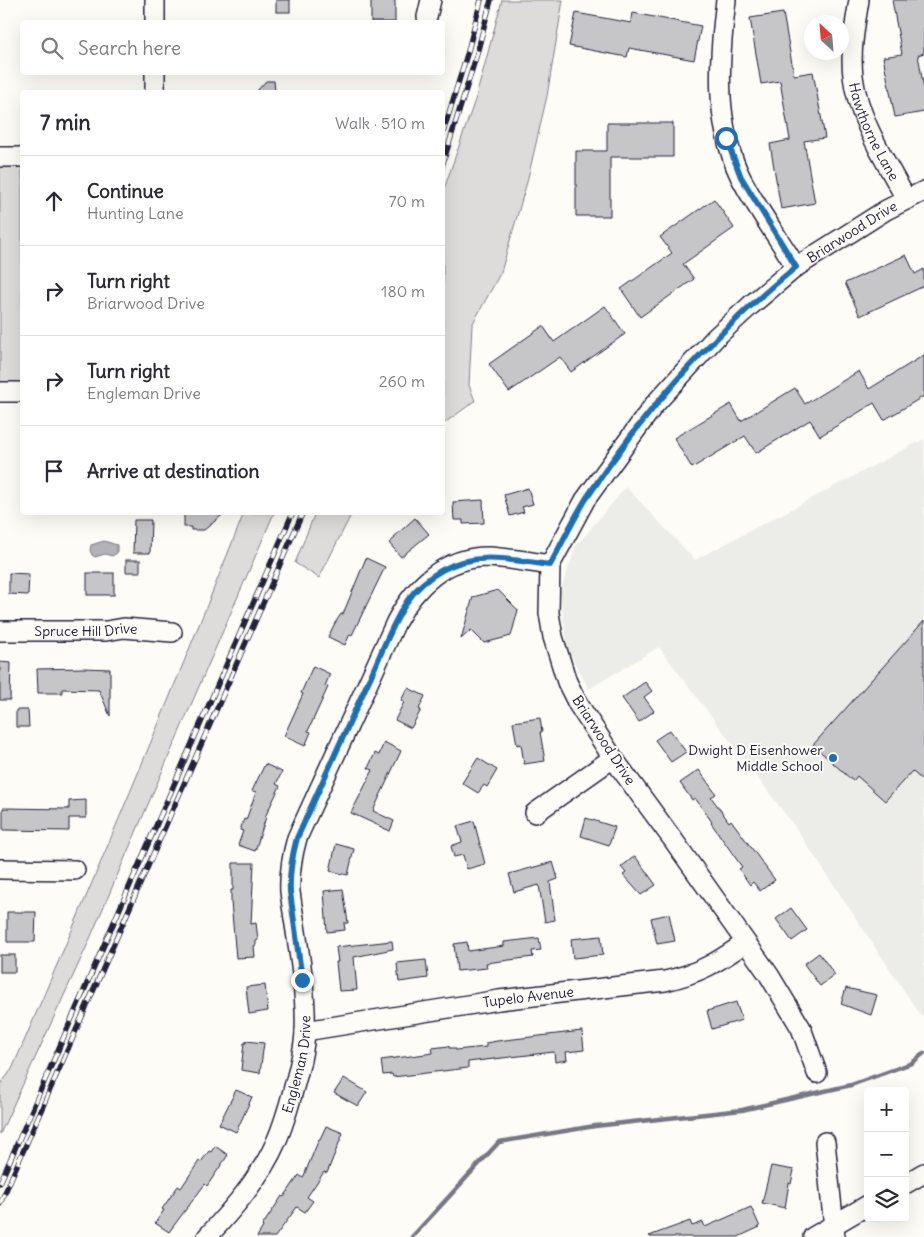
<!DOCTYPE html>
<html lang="en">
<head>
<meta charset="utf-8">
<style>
  :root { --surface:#fff; --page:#f2f2f3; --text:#2b2b33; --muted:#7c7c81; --line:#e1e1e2 }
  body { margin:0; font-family:Delius,sans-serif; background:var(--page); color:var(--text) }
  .controls { position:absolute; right:15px; bottom:15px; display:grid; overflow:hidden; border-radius:5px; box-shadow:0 5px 20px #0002 }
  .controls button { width:45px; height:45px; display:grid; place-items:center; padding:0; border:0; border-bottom:1px solid var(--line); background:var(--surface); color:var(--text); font:25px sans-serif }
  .compass { position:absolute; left:804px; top:15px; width:45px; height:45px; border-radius:50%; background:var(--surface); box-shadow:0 5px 20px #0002; rotate:334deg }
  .stop { position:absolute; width:15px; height:15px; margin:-11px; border:4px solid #1f6fb2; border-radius:50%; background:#fff }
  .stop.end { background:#1f6fb2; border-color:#fff; box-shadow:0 1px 5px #0008 }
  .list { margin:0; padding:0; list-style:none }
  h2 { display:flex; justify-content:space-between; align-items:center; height:65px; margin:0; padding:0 20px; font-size:21px }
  h2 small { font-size:16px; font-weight:400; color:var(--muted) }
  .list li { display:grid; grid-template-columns:32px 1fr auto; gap:15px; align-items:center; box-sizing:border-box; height:90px; padding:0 20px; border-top:1px solid var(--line) }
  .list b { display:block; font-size:19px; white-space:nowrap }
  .list p { margin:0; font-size:16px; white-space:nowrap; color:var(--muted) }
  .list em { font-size:16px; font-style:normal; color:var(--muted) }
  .icon { flex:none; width:28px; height:28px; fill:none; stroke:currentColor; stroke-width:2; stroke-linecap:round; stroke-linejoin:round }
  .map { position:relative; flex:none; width:924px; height:1237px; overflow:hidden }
  .search { position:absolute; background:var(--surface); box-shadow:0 5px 20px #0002; left:20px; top:20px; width:425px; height:55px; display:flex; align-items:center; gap:12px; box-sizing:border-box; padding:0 18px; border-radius:5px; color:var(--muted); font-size:19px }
  .panel { position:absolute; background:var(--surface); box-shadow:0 5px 20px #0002; left:20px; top:90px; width:425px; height:425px; border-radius:5px }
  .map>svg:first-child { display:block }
  .built { fill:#ecece9 }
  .green { fill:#dddcdb; stroke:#807f8b }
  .water { fill:#b2b2b7; stroke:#787885 }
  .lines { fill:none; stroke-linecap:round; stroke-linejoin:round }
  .stream { stroke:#787885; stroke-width:4.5 }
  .building { fill:#c6c6c8; stroke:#22223b }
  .minor-casing { stroke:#22223b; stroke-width:22 }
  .minor { stroke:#fdfcf7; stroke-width:19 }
  .rail-casing { stroke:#22223b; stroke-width:5.5 }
  .rail { stroke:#fdfcf7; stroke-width:4; stroke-dasharray:11; stroke-linecap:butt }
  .route { stroke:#1f6fb2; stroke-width:6 }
  .poi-dot { fill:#1f6fb2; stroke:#fdfcf7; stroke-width:2 }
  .labels { text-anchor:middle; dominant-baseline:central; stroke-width:4; stroke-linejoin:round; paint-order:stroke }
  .street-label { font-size:14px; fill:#22223b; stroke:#fdfcf7 }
  .poi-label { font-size:14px; fill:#22223b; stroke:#fdfcf7; text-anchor:end }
</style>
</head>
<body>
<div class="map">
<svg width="924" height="1237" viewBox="0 0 924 1237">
  <rect width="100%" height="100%" fill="#fdfcf7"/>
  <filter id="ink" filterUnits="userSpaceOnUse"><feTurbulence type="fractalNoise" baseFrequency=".02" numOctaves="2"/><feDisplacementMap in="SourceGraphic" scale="10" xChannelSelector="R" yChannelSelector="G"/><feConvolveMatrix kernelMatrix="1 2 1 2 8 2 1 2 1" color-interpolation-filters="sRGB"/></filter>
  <g filter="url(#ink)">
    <polygon class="built" points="924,439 924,1015 921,1016 795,827 659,647 589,689 568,651 560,592 576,546 626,487 695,560"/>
    <g class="green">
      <polygon points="502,0 563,0 547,96 527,182 501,272 472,325 469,385 475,401 443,424 443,192 476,97"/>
      <rect x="0" y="157" width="22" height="235"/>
      <path d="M244 513H274L85 950 0 1134V1085L12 1069C92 885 170 699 244 513Z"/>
      <polygon points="315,513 352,513 319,578 295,563"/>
    </g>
    <polygon class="water" points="104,541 117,545 117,553 112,556 105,554 95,557 92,555 90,550 91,545"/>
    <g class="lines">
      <polyline class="stream" points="412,1237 499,1142 595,1126 742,1110 851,1085 912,1063 924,1053"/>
    </g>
    <g class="building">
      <rect x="276" y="0" width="14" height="12"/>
      <rect x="371" y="0" width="24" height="22"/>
      <polygon points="892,0 924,0 924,53 918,55 924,89 924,112 895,117 883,57 902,54"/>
      <polygon points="576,13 631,23 633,13 701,26 694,60 629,48 627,57 569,46"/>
      <polygon points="783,13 794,75 813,72 825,138 804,141 815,203 781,209 770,144 790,140 780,81 761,84 750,18"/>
      <polygon points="266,81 274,81 275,92 256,92"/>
      <polygon points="607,123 673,123 673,157 610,157 610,216 576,216 576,151 607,151"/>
      <polygon points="714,199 734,228 683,264 694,279 640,317 621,289 672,253 660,237"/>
      <polygon points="906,255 915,274 924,269 924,286 860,316 845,283"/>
      <polygon points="605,306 625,334 571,372 560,357 509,392 489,364 543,326 554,342"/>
      <polygon points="924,355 924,396 884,420 874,403 820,436 810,420 756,453 745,436 692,468 674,438 731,404 741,421 795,388 805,404 859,371 869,389"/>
      <polygon points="528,488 533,504 522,507 524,512 510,516 504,495"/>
      <polygon points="483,500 484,523 463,524 463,520 454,520 453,502"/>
      <polygon points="184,512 226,512 204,530 191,530 191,527 184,527"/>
      <polygon points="415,518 429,534 401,557 389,543 395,538 394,537"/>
      <polygon points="134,520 151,520 150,553 133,553"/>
      <polygon points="366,558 385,567 352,635 350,634 345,645 328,637 335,623 341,614 343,614"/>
      <rect x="126" y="560" width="14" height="12"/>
      <polygon points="9,573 29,574 28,595 9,594"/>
      <rect x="87" y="573" width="27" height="22"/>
      <polygon points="498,590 518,610 511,636 484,643 471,630 461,639 473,597"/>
      <polygon points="924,621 924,782 912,771 885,801 857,776 853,781 813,745"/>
      <polygon points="0,662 11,663 10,700 0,700"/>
      <polygon points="313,666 330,674 325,686 328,687 308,731 311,732 305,746 284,736 303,694 301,693"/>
      <polygon points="83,668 110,669 110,716 99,690 62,689 62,693 38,693 37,669"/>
      <polygon points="645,682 652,691 644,697 654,711 639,722 622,698"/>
      <polygon points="408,688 425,696 419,709 421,710 411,728 395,720 404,702 401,700"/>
      <polygon points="16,710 28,710 29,727 16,727"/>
      <polygon points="540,718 542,732 540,732 545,761 524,764 521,744 517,745 513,722"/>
      <polygon points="670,730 686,752 671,762 655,740"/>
      <polygon points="384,742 401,751 373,811 394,821 390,831 351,813 373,770 368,768 375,753 379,755"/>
      <polygon points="478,758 497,770 487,787 484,785 478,793 462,783"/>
      <polygon points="265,764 282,772 276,784 280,786 265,817 266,817 255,851 238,845 243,831 240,830 244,819 246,820 256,792 252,791"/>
      <polygon points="699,770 716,794 711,797 729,822 731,820 775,880 760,891 753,882 750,885 739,869 742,867 711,823 712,822 695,798 692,800 680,783"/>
      <polygon points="86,800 86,818 69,818 69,831 3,830 3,808 69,809 69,801"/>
      <polygon points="586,818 615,827 609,845 581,836"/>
      <polygon points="474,821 485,864 467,869 463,855 454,857 451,846 462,842 457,826"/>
      <polygon points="336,844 354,849 348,875 330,871"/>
      <polygon points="635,856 656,885 641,895 623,875 626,873 621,867"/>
      <polygon points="553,862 558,879 550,882 555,920 545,922 539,885 514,892 509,874"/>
      <polygon points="233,863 254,863 251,924 256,923 258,940 256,941 256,945 254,946 255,957 236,958 231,902 231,890 233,890"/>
      <polygon points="343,889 348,923 344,923 345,930 327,932 324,891"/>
      <polygon points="791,908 807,930 792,941 776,919"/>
      <polygon points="7,912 36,912 35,942 7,942"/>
      <polygon points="669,914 675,941 657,944 651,918"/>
      <polygon points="601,936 603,955 573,958 571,939"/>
      <polygon points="539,938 541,950 532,951 533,957 486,963 487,968 457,971 454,944 467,942 468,951 504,946 504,942"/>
      <polygon points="392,941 393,949 354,957 357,990 339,991 336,962 338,962 336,947"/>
      <polygon points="819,953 835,975 820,986 804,964"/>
      <rect x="0" y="955" width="15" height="17"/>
      <polygon points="426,960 428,978 399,982 397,963"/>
      <polygon points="265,985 268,1011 249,1014 246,987"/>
      <polygon points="846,988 877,995 871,1015 841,1004"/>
      <polygon points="736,1002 742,1020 712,1029 707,1011"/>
      <polygon points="582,1031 584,1050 566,1052 567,1060 555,1062 554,1052 545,1053 468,1062 468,1068 393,1077 392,1074 383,1075 381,1060 433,1053 432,1048 449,1046 449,1048 455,1048 455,1050 486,1047 486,1043 497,1041"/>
      <polygon points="246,1041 264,1043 260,1073 241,1070 244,1043 246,1043"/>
      <polygon points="344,1078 367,1092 358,1106 334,1093"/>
      <polygon points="236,1090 252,1097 236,1132 219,1124"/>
      <polygon points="326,1126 343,1133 327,1173 324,1172 307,1197 313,1201 305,1212 297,1207 275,1237 257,1237 263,1227 262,1226 282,1196 284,1197 299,1175 303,1178 319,1139 320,1139"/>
      <polygon points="215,1146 228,1155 207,1186 205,1184 169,1232 155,1223 164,1210 162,1209 178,1186 181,1188 199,1161 201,1162 209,1151 211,1152"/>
      <polygon points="771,1166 794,1170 791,1184 789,1183 785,1208 762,1203"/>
      <polygon points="751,1207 760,1227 738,1237 650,1237 649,1236 690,1221 692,1226 703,1222 705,1227"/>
    </g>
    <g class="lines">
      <defs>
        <g id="minor">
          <path d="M726 0C719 58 714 122 740 176 756 208 778 237 796 267"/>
          <path id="s1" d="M859 0C855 25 850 51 853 76 858 120 886 161 906 199"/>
          <polyline points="427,17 431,0"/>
          <polyline points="155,22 155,0"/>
          <polyline points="155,92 155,72"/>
          <polyline points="0,157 22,157"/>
          <polyline points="0,392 22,392"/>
          <path id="s2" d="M0 631H106L124 628 172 632"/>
          <polyline points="535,813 613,758"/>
          <polyline points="0,869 75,870"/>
          <path id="s3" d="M305 1031 499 1000 665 981C700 973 716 963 745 943"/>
          <path id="s4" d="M817 1073 801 1028 769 975 674 841 613 758 578 704 567 682 553 637 549 613 550 565 585 500 654 405 716 337 751 305 796 267 886 210 924 191"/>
          <polyline points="825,1142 835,1237"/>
          <polyline points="905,1184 924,1173"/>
          <path id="s5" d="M207 1237C233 1209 261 1177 276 1142 284 1124 289 1106 294 1087 299 1069 304 1051 305 1032 307 989 296 935 290 892 289 873 292 856 297 838L396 622C415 586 445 557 488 557 509 558 530 562 550 565"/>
          <polyline points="813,1237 868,1205"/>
        </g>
      </defs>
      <use href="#minor" class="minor-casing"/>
      <use href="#minor" class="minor"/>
      <defs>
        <g id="rail">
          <polyline points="442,136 468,51 481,0"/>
          <polyline points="442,166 476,57 491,0"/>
          <polyline points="0,1183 293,512"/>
          <polyline points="0,1204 303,512"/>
        </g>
      </defs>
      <use href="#rail" class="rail-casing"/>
      <use href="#rail" class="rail"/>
    </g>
  </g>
  <g class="lines" filter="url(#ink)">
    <path class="route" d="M302 980 290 892C289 873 292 856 297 838 321 786 344 734 368 682 381 655 391 625 408 600 417 587 428 578 442 570 476 551 513 560 550 565 562 543 573 520 586 499 646 408 712 335 796 267L741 177 726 138"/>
  </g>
  <circle class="poi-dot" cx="833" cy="758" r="5"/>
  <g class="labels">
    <g class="street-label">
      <text stroke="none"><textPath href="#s1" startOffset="136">Hawthorne Lane</textPath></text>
      <text stroke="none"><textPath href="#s4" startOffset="1041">Briarwood Drive</textPath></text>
      <text stroke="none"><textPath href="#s2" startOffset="86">Spruce Hill Drive</textPath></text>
      <text transform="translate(604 740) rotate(57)">Briarwood Drive</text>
      <text stroke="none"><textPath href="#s3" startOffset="226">Tupelo Avenue</textPath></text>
      <text stroke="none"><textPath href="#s5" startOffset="199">Engleman Drive</textPath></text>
    </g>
    <g class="poi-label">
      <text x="823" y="750">Dwight D Eisenhower<tspan x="823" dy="16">Middle School</tspan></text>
    </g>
  </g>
</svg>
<div class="controls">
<button>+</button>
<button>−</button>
<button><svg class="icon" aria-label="layers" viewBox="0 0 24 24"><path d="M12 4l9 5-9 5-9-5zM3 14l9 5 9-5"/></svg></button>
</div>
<svg class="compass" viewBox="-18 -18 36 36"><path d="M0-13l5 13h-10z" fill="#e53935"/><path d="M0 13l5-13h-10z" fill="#7c7c81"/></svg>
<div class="stop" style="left:726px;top:138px"></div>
<div class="stop end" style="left:302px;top:980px"></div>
<div class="search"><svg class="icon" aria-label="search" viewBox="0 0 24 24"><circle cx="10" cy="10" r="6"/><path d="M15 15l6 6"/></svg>Search here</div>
<section class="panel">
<h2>7 min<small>Walk · 510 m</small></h2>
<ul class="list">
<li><svg class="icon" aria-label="ahead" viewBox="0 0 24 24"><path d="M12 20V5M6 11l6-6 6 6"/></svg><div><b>Continue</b><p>Hunting Lane</p></div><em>70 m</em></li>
<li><svg class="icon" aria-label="right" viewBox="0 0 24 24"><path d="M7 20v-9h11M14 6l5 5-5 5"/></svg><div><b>Turn right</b><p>Briarwood Drive</p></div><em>180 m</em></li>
<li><svg class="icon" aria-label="right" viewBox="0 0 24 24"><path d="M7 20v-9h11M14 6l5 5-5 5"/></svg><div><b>Turn right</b><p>Engleman Drive</p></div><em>260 m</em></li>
<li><svg class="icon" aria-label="arrive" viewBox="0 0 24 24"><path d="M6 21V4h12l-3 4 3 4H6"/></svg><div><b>Arrive at destination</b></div></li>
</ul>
</section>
</div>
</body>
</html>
